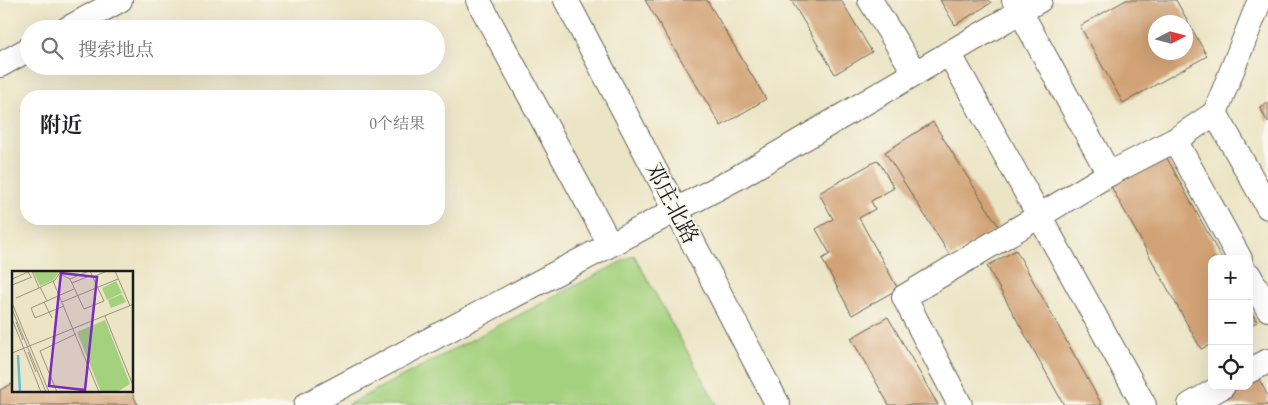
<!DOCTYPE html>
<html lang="zh">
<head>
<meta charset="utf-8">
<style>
  :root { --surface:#fff; --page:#f2f2f2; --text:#202124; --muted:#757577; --line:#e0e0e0 }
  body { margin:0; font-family:"EB Garamond","Noto Serif SC",serif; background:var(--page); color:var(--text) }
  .controls { position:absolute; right:15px; bottom:15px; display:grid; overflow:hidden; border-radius:10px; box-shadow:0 5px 20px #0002 }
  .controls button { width:45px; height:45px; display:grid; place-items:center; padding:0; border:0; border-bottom:1px solid var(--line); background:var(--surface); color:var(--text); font:25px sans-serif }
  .compass { position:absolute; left:1148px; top:15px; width:45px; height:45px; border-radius:50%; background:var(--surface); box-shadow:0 5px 20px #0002; rotate:84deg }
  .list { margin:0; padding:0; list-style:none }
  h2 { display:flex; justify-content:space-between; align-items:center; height:65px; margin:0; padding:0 20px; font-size:21px }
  h2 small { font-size:16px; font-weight:400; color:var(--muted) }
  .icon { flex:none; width:28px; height:28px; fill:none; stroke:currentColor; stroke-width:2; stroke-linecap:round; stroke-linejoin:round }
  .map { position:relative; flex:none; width:1268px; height:405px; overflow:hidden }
  .search { position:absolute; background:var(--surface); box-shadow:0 5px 20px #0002; left:20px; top:20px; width:425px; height:55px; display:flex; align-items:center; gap:12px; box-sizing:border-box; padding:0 18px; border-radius:28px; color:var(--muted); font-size:19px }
  .panel { position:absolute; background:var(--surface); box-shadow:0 5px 20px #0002; left:20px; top:90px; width:425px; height:135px; border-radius:20px }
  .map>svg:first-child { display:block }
  .green { fill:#a4d17e; stroke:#60764d }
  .building { fill:#d1a274; fill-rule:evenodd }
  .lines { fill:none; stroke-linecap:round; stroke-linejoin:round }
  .minor-casing { stroke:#646257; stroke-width:26 }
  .minor { stroke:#fff; stroke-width:24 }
  .labels { text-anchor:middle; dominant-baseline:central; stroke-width:4; stroke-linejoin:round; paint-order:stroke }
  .street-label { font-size:22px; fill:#1c1c1c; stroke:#fbf7ec }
  .inset-river { fill:none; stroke:#5cbfda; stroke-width:2.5 }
  .inset-road { fill:none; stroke:#989481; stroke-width:1 }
  .view { fill:#7b2cbf; fill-opacity:0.15; stroke:#7b2cbf; stroke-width:2.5 }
  .inset-edge { fill:none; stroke:#1c1c1c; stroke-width:2.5 }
</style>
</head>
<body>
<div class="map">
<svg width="1268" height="405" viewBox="0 0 1268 405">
  <rect width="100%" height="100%" fill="#fbf7ec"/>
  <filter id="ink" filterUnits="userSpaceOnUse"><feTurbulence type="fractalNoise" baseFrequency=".02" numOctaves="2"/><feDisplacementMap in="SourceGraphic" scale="10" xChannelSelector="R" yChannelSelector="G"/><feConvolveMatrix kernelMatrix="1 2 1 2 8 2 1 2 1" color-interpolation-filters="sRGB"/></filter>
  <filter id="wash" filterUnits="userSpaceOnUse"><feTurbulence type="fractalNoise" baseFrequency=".0096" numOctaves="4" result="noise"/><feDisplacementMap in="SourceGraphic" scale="20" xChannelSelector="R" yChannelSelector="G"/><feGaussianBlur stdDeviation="1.12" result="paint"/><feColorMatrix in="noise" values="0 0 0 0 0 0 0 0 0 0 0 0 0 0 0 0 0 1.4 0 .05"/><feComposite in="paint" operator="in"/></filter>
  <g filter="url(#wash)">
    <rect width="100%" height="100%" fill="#ebe4c5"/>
    <polygon class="green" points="634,255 717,405 347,405"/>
    <g id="blocks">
      <g class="building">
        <polygon points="645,0 707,0 766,99 721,126"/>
        <polygon points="791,0 841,0 872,52 835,74"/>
        <polygon points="940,0 989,0 991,3 955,25"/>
        <path d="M1126 0H1176L1207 56 1123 103 1080 26ZM1156 22H1186V52H1156Z"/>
        <polygon points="1268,103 1268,123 1260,107"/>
        <polygon points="933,122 999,227 951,257 885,152"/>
        <polygon points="1163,151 1222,259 1212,259 1212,344 1201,349 1108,181"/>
        <polygon points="878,160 894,188 871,201 875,209 859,218 898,289 852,315 822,259 830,254 816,229 833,219 819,193"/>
        <polygon points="1016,250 1102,405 1064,405 987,266"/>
        <polygon points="1249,307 1257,322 1249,326"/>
        <polygon points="888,317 938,405 889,405 851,338"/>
        <polygon points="1258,377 1268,396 1268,405 1208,405 1241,386 1249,386 1249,382"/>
        <polygon points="14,383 14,391 131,391 138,405 0,405 0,390"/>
      </g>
    </g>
  </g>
  <g filter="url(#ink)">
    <use href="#blocks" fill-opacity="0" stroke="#646257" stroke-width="1"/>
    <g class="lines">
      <defs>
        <g id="minor">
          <polyline points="478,0 610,244"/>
          <polyline points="566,0 778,405"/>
          <polyline points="870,0 915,73"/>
          <polyline points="1014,0 1109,174"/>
          <polyline points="67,29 120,0"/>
          <polyline points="949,53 1144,405"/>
          <polyline points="0,65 29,49"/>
          <polyline points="1215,113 1268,207"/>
          <polyline points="1175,140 1240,259"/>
          <polyline points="1249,275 1268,309"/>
          <polyline points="1249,371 1268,361"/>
          <polyline points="306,405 735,179 1040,0"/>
          <polyline points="960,405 904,297 1109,174 1175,140 1215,113 1260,0"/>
          <polyline points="1190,405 1223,386"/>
        </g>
      </defs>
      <use href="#minor" class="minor-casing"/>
      <use href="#minor" class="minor"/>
    </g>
  </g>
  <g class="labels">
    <g class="street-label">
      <text transform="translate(672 203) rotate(62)">邓庄北路</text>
    </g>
  </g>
  <g transform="translate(12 271)">
    <rect width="121" height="121" fill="#ebe4c5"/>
    <path d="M21 0H48L41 9 28 15ZM104 10 110 22 95 29 90 17ZM110 23 114 31 99 37 96 29ZM93 49 118 113 105 121H89L65 61Z" fill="#a4d17e"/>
    <path class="inset-river" d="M6 84 8 121"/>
    <path class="inset-road" d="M20 0 27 17 43 9 49 0M103 0 118 35M48 3 58 8 72 38 92 30 78 0M81 6 95 0M0 8 16 1 19 6M58 8 77 0M41 10 87 121M60 12 80 4M0 14 20 6M28 16 35 30M4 27 27 17M32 31 40 47M50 31 106 8M0 32 37 121M52 35 23 47 19 37 62 18M0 38 34 121M93 45 122 117M0 48 29 121M4 51 11 69M16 81 24 101M0 82 122 33M45 121 28 80 64 63"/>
    <path class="view" d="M49 2 85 6 73 119 37 115Z"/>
    <rect width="121" height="121" class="inset-edge"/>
  </g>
</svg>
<div class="controls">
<button>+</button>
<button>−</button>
<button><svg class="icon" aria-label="locate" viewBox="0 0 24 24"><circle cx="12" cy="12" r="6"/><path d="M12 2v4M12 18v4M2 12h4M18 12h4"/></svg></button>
</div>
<svg class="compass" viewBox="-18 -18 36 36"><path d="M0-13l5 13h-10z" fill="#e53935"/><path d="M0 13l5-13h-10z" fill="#757577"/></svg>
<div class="search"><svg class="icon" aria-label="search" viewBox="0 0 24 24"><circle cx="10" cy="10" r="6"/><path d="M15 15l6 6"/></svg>搜索地点</div>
<section class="panel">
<h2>附近<small>0个结果</small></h2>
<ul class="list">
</ul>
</section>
</div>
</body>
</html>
